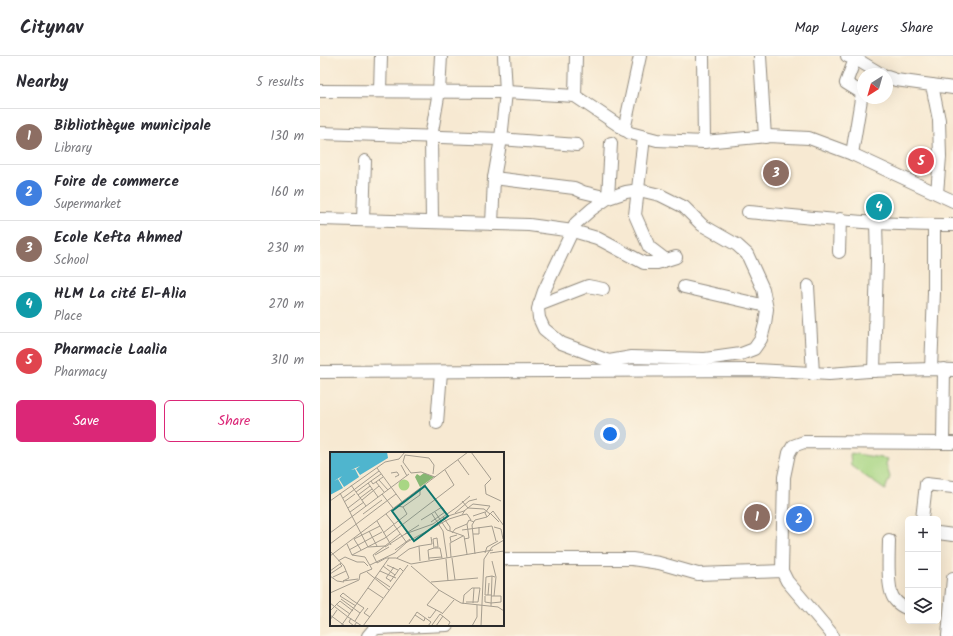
<!DOCTYPE html>
<html lang="en">
<head>
<meta charset="utf-8">
<style>
  :root { --surface:#fff; --page:#f2f2f3; --text:#2b2b33; --muted:#7c7c81; --line:#e1e1e2; --accent:#db2777 }
  body { margin:0; font-family:Kalam,sans-serif; background:var(--page); color:var(--text) }
  .controls { position:absolute; right:12px; bottom:12px; display:grid; overflow:hidden; border-radius:6px; box-shadow:0 4px 16px #0002 }
  .controls button { width:36px; height:36px; display:grid; place-items:center; padding:0; border:0; border-bottom:1px solid var(--line); background:var(--surface); color:var(--text); font:20px sans-serif }
  .compass { position:absolute; left:537px; top:12px; width:36px; height:36px; border-radius:50%; background:var(--surface); box-shadow:0 4px 16px #0002; rotate:217deg }
  .you { position:absolute; left:290px; top:378px; width:14px; height:14px; margin:-10px; border:3px solid #fff; border-radius:50%; background:#1a73e8; box-shadow:0 0 0 6px #1a73e833 }
  .badge { display:grid; place-items:center; width:26px; height:26px; border-radius:50%; background:var(--accent); color:#fff; font-size:13px; font-weight:700 }
  .pin { position:absolute; translate:-50% -50%; border:2px solid #fff; box-shadow:0 1px 4px #0006 }
  .list { margin:0; padding:0; list-style:none }
  h2 { display:flex; justify-content:space-between; align-items:center; height:52px; margin:0; padding:0 16px; font-size:17px }
  h2 small { font-size:13px; font-weight:400; color:var(--muted) }
  .list li { display:grid; grid-template-columns:26px 1fr auto; gap:12px; align-items:center; box-sizing:border-box; height:56px; padding:0 16px; border-top:1px solid var(--line) }
  .list b { display:block; font-size:15px; white-space:nowrap }
  .list p { margin:0; font-size:13px; white-space:nowrap; color:var(--muted) }
  .list em { font-size:13px; font-style:normal; color:var(--muted) }
  .actions { display:flex; gap:8px; padding:12px 16px }
  .actions a { flex:1; padding:9px 0; border:1px solid var(--accent); border-radius:6px; text-align:center; font-size:14px; color:var(--accent) }
  .actions .main { background:var(--accent); color:#fff }
  .icon { flex:none; width:22px; height:22px; fill:none; stroke:currentColor; stroke-width:2; stroke-linecap:round; stroke-linejoin:round }
  .map { position:relative; flex:none; width:633px; height:580px; overflow:hidden }
  header { display:flex; align-items:center; gap:24px; box-sizing:border-box; height:56px; padding:0 20px; background:var(--surface); border-bottom:1px solid var(--line) }
  header strong { font-size:19px }
  nav { display:flex; gap:22px; margin-inline-start:auto; font-size:14px }
  main { display:flex }
  aside { flex:1; background:var(--surface) }
  .map>svg:first-child { display:block }
  .green { fill:#a8d684; stroke:#6a8058 }
  .lines { fill:none; stroke-linecap:round; stroke-linejoin:round }
  .minor-casing { stroke:#918a7e; stroke-width:14 }
  .minor { stroke:#fff; stroke-width:12 }
  .inset-road { fill:none; stroke:#a59d8f; stroke-width:1 }
  .view { fill:#0f766e; fill-opacity:0.15; stroke:#0f766e; stroke-width:2 }
  .inset-edge { fill:none; stroke:#2b2b2b; stroke-width:2 }
</style>
</head>
<body>
<header>
<strong>Citynav</strong>
<nav><a>Map</a><a>Layers</a><a>Share</a></nav>
</header>
<main>
<aside>
<h2>Nearby<small>5 results</small></h2>
<ul class="list">
<li><span class="badge" style="background:#8d6e63">1</span><div><b>Bibliothèque municipale</b><p>Library</p></div><em>130 m</em></li>
<li><span class="badge" style="background:#3f7fe0">2</span><div><b>Foire de commerce</b><p>Supermarket</p></div><em>160 m</em></li>
<li><span class="badge" style="background:#8d6e63">3</span><div><b>Ecole Kefta Ahmed</b><p>School</p></div><em>230 m</em></li>
<li><span class="badge" style="background:#0f9aa8">4</span><div><b>HLM La cité El-Alia</b><p>Place</p></div><em>270 m</em></li>
<li><span class="badge" style="background:#e0444e">5</span><div><b>Pharmacie Laalia</b><p>Pharmacy</p></div><em>310 m</em></li>
</ul>
<div class="actions"><a class="main">Save</a><a>Share</a></div>
</aside>
<div class="map">
<svg width="633" height="580" viewBox="0 0 633 580">
  <rect width="100%" height="100%" fill="#fcf5e5"/>
  <filter id="ink" filterUnits="userSpaceOnUse"><feTurbulence type="fractalNoise" baseFrequency=".025" numOctaves="2"/><feDisplacementMap in="SourceGraphic" scale="8" xChannelSelector="R" yChannelSelector="G"/><feConvolveMatrix kernelMatrix="1 2 1 2 8 2 1 2 1" color-interpolation-filters="sRGB"/></filter>
  <filter id="wash" filterUnits="userSpaceOnUse"><feTurbulence type="fractalNoise" baseFrequency=".012" numOctaves="4" result="noise"/><feDisplacementMap in="SourceGraphic" scale="16" xChannelSelector="R" yChannelSelector="G"/><feGaussianBlur stdDeviation="0.9" result="paint"/><feColorMatrix in="noise" values="0 0 0 0 0 0 0 0 0 0 0 0 0 0 0 0 0 1.4 0 .05"/><feComposite in="paint" operator="in"/></filter>
  <g filter="url(#wash)">
    <rect width="100%" height="100%" fill="#f7e9d2"/>
    <polygon class="green" points="530,397 568,403 566,408 570,421 565,434 531,410"/>
  </g>
  <g filter="url(#ink)">
    <g class="lines">
      <defs>
        <g id="minor">
          <polyline points="383,0 384,86"/>
          <polyline points="440,0 445,81"/>
          <polyline points="527,0 536,3 561,18"/>
          <polyline points="567,21 576,24 633,32"/>
          <polyline points="612,29 619,64 620,101 617,137"/>
          <polyline points="60,34 61,0"/>
          <polyline points="0,35 186,36 255,40 310,77 337,84 384,86 448,80 489,82 532,98 633,145"/>
          <polyline points="255,40 256,0"/>
          <polyline points="304,74 320,0"/>
          <polyline points="0,77 181,83 257,89"/>
          <polyline points="324,81 315,159 329,191 346,204"/>
          <polyline points="532,98 542,37 526,27 535,3"/>
          <polyline points="174,122 254,132 263,136 288,142 291,87"/>
          <polygon points="319,134 340,139 364,151 382,169 417,189 427,198 443,233 447,253 445,268 441,283 434,293 421,298 385,303 312,301 289,305 241,287 224,273 219,262 218,253 224,235 256,167 272,153 288,142 306,136"/>
          <path d="M428 156C495 162 565 170 633 169"/>
          <polyline points="0,163 209,169 253,175 277,182 324,207 337,207 356,201"/>
          <polyline points="43,164 45,105"/>
          <polyline points="112,165 111,81 119,35 121,0"/>
          <polyline points="172,168 174,122 181,83 186,36 184,0"/>
          <polyline points="519,196 520,163"/>
          <polyline points="488,230 493,318"/>
          <polyline points="364,231 446,250"/>
          <polyline points="219,249 268,230 283,233"/>
          <polyline points="611,313 614,237 614,169"/>
          <polyline points="554,315 557,205 556,166"/>
          <polyline points="0,316 436,314 509,318 549,315 611,313 633,314"/>
          <polyline points="117,367 121,316"/>
          <polyline points="623,387 624,313"/>
          <polyline points="602,463 606,428 633,431"/>
          <polyline points="618,477 633,479"/>
          <path d="M569 484C569 497 566 535 575 544 578 548 583 551 588 553"/>
          <polyline points="183,503 312,503 339,507 378,518 462,515"/>
          <polyline points="48,580 53,574 58,572 127,569"/>
          <polyline points="512,580 511,577 467,525 462,515 464,421 469,397 473,390 484,386 633,387"/>
          <polyline points="628,580 633,522"/>
        </g>
      </defs>
      <use href="#minor" class="minor-casing"/>
      <use href="#minor" class="minor"/>
    </g>
  </g>
  <g transform="translate(10 396)">
    <rect width="174" height="174" fill="#f7e9d2"/>
    <path d="M68.5 33a5.5 5.5 0 1 1 11 0a5.5 5.5 0 1 1-11 0Z" fill="#a8d684"/>
    <path d="M94 21 104 25 90 35 85 25 87 22 90 24Z" fill="#86b772"/>
    <path d="M0 0H57L58 6 30 23 26 17 30 14 21 18 25 17 29 25 14 35 9 27 12 24 4 29 8 27 13 36 0 43Z" fill="#4fb5ce"/>
    <path class="inset-road" d="M141 0 161 27 155 33 156 42 171 49M128 8 139 23M71 13 77 24M47 16 72 50M61 21 67 20 69 23 65 25M103 22 104 13 99 6 75 3 73 10 81 21 91 20 105 25M49 28 58 38M41 29 51 22M46 30 54 40M38 31 48 45M21 33 36 54M26 40 41 29 43 32 53 25M10 41 38 95 55 94 43 103 47 111 56 106H66L81 112 163 98M52 42 63 56M28 43 40 34M13 46 49 19M30 46 42 37M32 48 49 34M0 49 55 10 69 7 75 0M132 49 138 56 154 57 160 62M14 50 25 42M73 55 90 43V38M127 55 140 44M18 56 31 46M20 60 34 50M105 60 117 78 134 84 137 102M125 61 139 49 147 47M160 61 169 70M33 62 52 48M56 62 64 72M102 62 113 79 117 106M132 63 137 62 141 68M118 64 134 59 143 52 160 54 155 61 157 65 145 68 142 73 145 102M143 64 155 60M113 65 120 75V79M157 65 163 59 174 74M91 68 112 55 117 62M47 69 61 93M101 70 115 60M64 73 77 91M164 75 171 77 173 87M132 78 162 74 166 89M39 79 47 94M0 81 79 22M53 81 77 62 73 55 67 54M122 81 125 77 137 72 139 68 144 70M75 82 103 72 127 55M143 82H149V75M24 87 50 74M24 87 31 98M134 87 139 86 137 72M121 90 120 85 127 83M0 92 66 42M55 94 70 82M89 94 102 92 101 85M55 95 89 73M105 95H108L107 86M104 96 103 87 107 86M19 98 52 80M65 98 80 87M0 99 14 114 19 126 13 129 28 127M155 101 157 95 168 89M160 101 174 99M22 103 55 86 124 33 115 18M45 103 59 95M0 104 138 0M121 105 120 91 133 84M67 106 79 97 89 94 90 109M99 106 112 105M122 106 125 128M116 107 118 129M99 108 98 98 104 96H110L112 106M8 109 15 105 27 110H34L38 114M40 113 65 101 77 90 119 67 132 63 135 58M57 113 68 118M53 114 65 123M81 114 109 138 131 151 168 155 174 159M0 119 11 111M50 119 66 126M37 120 59 138M0 122 12 114 10 112M0 124 7 129 14 130M3 125 16 119M45 125 60 135M61 129 56 126 64 115M60 130 70 116 73 119M101 130 148 126M38 136 53 146M109 138 97 153 112 161M0 141 29 128 30 122 42 117 35 105 22 103 17 92M158 143 159 131M161 143H155L156 125 162 124M155 144V150L161 151M161 144H164L166 125 162 109M11 147 30 161 25 169M22 148 13 141 10 144 26 154M22 148 34 156 30 161M0 151 18 165M143 151 144 136M161 151 171 150V144H164M6 152 20 162M133 152 134 143 142 136H150L148 150H136M161 154 162 124 165 125M38 156 34 161 40 165M0 159 10 149 23 159M112 162 124 148M0 163 15 174M85 163 94 169 95 166M18 165 32 174M98 165 100 166 106 158M21 166 19 170 24 174 27 170M0 168 7 158M79 172 87 160 101 170 98 174M102 173 110 162 120 170 118 174M11 174 59 106M33 174 78 113M106 174 113 164M142 174 147 165V153M151 174 154 107 162 95 174 88"/>
    <path class="view" d="M95 34 118 64 84 89 62 59Z"/>
    <rect width="174" height="174" class="inset-edge"/>
  </g>
</svg>
<div class="controls">
<button>+</button>
<button>−</button>
<button><svg class="icon" aria-label="layers" viewBox="0 0 24 24"><path d="M12 4l9 5-9 5-9-5zM3 14l9 5 9-5"/></svg></button>
</div>
<svg class="compass" viewBox="-18 -18 36 36"><path d="M0-13l5 13h-10z" fill="#e53935"/><path d="M0 13l5-13h-10z" fill="#7c7c81"/></svg>
<div class="you"></div>
<div class="pin badge" style="left:437px;top:461px;background:#8d6e63">1</div>
<div class="pin badge" style="left:479px;top:463px;background:#3f7fe0">2</div>
<div class="pin badge" style="left:456px;top:117px;background:#8d6e63">3</div>
<div class="pin badge" style="left:559px;top:151px;background:#0f9aa8">4</div>
<div class="pin badge" style="left:601px;top:105px;background:#e0444e">5</div>
</div>
</main>
</body>
</html>
